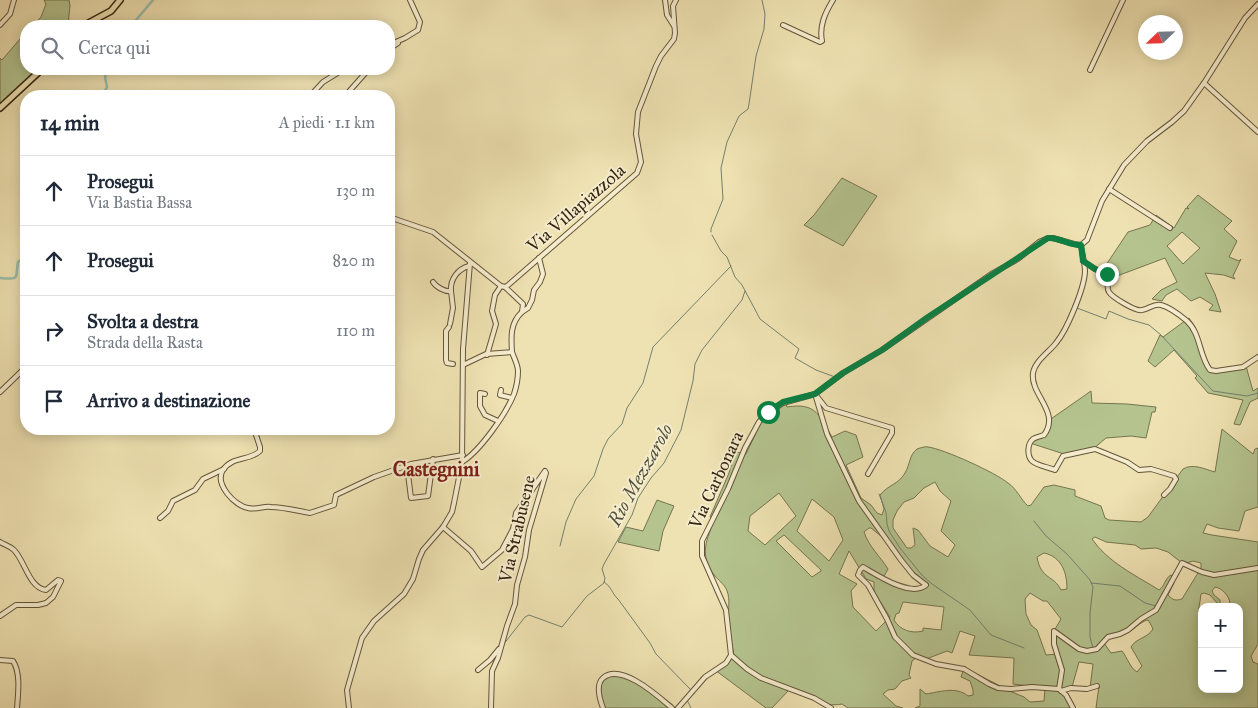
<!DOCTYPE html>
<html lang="it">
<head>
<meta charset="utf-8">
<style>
  :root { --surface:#fff; --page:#f2f2f3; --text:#1f2937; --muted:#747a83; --line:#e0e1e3 }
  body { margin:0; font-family:"IM FELL Great Primer",serif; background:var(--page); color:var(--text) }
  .controls { position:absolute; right:15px; bottom:15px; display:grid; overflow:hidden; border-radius:10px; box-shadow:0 2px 12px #0003 }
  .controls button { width:45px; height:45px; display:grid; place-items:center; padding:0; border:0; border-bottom:1px solid var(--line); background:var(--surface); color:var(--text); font:25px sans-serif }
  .compass { position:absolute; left:1138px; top:15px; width:45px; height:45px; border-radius:50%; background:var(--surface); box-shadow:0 2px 12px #0003; rotate:247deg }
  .stop { position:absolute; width:15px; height:15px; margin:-11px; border:4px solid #0b8043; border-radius:50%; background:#fff }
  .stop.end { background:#0b8043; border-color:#fff; box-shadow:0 1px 5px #0008 }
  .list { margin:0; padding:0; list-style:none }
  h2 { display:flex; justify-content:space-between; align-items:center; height:65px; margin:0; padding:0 20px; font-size:21px }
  h2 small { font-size:16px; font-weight:400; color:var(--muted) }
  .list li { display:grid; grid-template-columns:32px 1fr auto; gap:15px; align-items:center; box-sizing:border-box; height:70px; padding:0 20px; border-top:1px solid var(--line) }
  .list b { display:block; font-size:19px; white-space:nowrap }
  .list p { margin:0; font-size:16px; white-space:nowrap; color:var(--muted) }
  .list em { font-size:16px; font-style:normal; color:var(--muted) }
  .icon { flex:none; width:28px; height:28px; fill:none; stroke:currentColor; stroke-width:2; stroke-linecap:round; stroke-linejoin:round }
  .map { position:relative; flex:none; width:1258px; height:708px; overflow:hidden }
  .search { position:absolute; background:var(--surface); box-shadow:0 2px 12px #0003; left:20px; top:20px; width:375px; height:55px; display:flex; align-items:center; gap:12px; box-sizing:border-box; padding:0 18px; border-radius:20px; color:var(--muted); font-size:19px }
  .panel { position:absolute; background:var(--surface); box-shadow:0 2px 12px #0003; left:20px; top:90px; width:375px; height:345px; border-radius:20px }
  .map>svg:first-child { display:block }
  .green { fill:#b5c48f; stroke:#767550; fill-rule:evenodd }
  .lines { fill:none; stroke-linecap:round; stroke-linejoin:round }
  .stream { stroke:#72816f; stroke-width:1 }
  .canal { stroke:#9abead; stroke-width:2.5 }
  .minor-casing { stroke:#64553a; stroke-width:6 }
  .major-casing { stroke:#362612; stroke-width:8 }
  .minor { stroke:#f5eccd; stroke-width:4 }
  .major { stroke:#efe2b2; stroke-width:5 }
  .route { stroke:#0b8043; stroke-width:6 }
  .labels { text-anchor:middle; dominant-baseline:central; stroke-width:4; stroke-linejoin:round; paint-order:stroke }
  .street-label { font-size:18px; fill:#362612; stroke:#f5eccd }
  .water-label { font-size:19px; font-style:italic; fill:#545440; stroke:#f5eccd }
  .quarter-label { font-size:20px; font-weight:bold; fill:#7a1f14; stroke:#f5eccd }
</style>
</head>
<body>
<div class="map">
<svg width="1258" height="708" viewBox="0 0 1258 708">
  <rect width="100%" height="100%" fill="#efe2b2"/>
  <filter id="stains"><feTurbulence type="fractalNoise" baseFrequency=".004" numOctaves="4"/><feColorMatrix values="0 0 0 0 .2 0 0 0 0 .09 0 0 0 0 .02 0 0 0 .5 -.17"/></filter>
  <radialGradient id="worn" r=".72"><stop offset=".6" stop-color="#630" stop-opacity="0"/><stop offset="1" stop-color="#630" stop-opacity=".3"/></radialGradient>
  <g class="green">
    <polygon points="44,0 69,0 70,5 68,26 33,26 41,17 46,4"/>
    <polygon points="26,34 26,69 40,69 0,105 0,58 2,60 20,39 21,41"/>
    <polygon points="842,178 877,196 843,246 804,225 814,215"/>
    <path d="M1198 195 1232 221 1224 229 1237 241 1229 257 1239 261 1241 259 1233 276 1235 279 1224 275 1205 273 1215 294 1221 312 1209 310 1213 305 1200 297 1191 301 1177 289 1166 295 1162 301 1152 299 1161 290 1177 282 1165 258 1117 276 1102 271 1128 232 1150 225 1156 215 1174 228 1186 208 1189 209 1187 207ZM1182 232 1200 248 1183 264 1167 246Z"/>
    <polygon points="1189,318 1195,327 1209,372 1246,366 1253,391 1258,388 1258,398 1250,402 1240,425 1234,424 1243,400 1208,393 1195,378 1197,376 1174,350 1155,367 1148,361 1160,335 1163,337"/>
    <polygon points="1091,391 1092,403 1127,404 1156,407 1155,412 1152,412 1146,438 1131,436 1106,438 1092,450 1064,454 1030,443 1044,435 1048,421"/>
    <path d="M785 400 787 407C816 402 820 416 832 437L845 431 856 435 863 457 846 465 861 498 871 505 877 513 882 515 884 509 880 495C889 484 898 485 905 473 910 465 909 455 917 449 920 448 926 446 928 447 944 449 996 473 1008 483 1017 489 1021 500 1028 506L1031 505 1044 487 1054 485 1075 490V496L1101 506 1105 518 1109 520 1141 522 1148 517 1183 469C1193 463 1204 469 1215 472L1222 429 1253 454 1255 449 1258 448V507L1245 511 1239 531 1218 528 1207 524 1203 533 1212 535 1258 542V644L1251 656 1253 662 1258 664V708H1096L1099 686 1090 688 1093 664 1079 662 1072 687 1063 689 1073 708H915L920 706V689L926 694C939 692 956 686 968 696L973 695V690L970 681 961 677 965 666V668L1012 692 1024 697 1030 702 1044 701 1045 688 1013 684 1014 658 969 655 975 636 960 631 952 653 947 651 921 661 917 657 912 661 909 675 911 678 902 681 895 689 888 690 883 694 896 706 903 708H848L842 704C823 708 807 695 789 690L772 708H766L715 670 724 665 734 655C732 644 729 632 728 621 728 612 730 603 728 594 726 585 720 582 715 576 698 555 707 539 715 518L710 517 729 473 735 452 746 454 764 416 771 408ZM935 482 940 491 951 501 941 531 955 545 948 557 930 546 918 530 913 528 915 545 911 548H907L893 528V520L897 511 904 502 914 498 924 488ZM779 493 796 516 765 545 748 531 750 516ZM812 499 834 517 843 540 829 561 797 531ZM869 528H871L887 541 919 579 922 584 920 589 883 578 888 569C880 556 869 547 864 532ZM784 535 821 570V571L812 577 776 541ZM1095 537 1106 542 1135 545 1141 549 1156 548 1168 552 1182 563H1187L1193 561 1201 563V568L1182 599C1175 601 1173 600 1168 595L1174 583 1175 577 1171 575C1165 578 1165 586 1159 590L1156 588C1133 574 1108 562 1092 539ZM849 551 866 579 874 582V592L890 617 876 631 853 607 851 591 857 584 839 574ZM1044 553C1062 557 1067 573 1067 589L1061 590C1054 575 1041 580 1037 557ZM1215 587C1222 588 1229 596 1230 603L1239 607V689H1202V624C1196 614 1200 605 1201 594L1204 593 1210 595 1218 604H1220V600L1214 595 1212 591ZM1030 593 1043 601H1047L1061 619 1054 631 1058 654 1046 655 1037 630 1031 625 1026 614 1025 599ZM903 602 944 607 941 630 923 628V631C911 634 900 630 894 620L896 614 899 613ZM1147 620 1149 621 1153 629C1148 638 1136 638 1131 647L1142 666 1137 672C1130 668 1127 657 1122 651L1111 653 1104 643C1110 635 1121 635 1130 631 1136 628 1139 623 1147 620Z"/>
    <polygon points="657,500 674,506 663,531 659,551 618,542 626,527 643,531"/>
    <path d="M627 675 672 708H603C600 696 597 687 606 676Z"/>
  </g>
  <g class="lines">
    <g class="stream">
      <polyline points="711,232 711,229 723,199 721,168 727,142 739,116 748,109 749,104 756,56 764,29 765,14 762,0"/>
      <polyline points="712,235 721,251 727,257 735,277 742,285 760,319 799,349 795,358 816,370 835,377"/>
      <polyline points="1077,308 1106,319 1109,311 1128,319 1149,325 1161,335 1213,391 1247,396 1258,393"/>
      <polyline points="879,494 886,512 887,524 889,531 900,548 921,574 932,584 970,610 991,635 1024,648"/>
      <polyline points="1034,521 1046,536 1067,554 1090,580 1093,587 1090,613 1090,637 1093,648"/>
      <polyline points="560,546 566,522 576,499 594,476 603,449 608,439 622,424 627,408 643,383 653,347 731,266"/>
      <path d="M604 582C612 587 612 594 618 599L650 643 656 654 691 690"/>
      <polyline points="1091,583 1120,586 1145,603 1156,606"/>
      <polyline points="503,645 525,617 529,615 562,627 587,596 604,583 605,578 602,569 604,564 632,515 638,498 651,478 664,463 681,430 693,381 695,364 702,350 742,300 745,291"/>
      <polyline points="687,700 691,708"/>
    </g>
    <g class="canal">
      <polyline points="131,26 153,0"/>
      <polyline points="102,96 107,87 105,77 108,69"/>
      <path d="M0 278C21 280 15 278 18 262L26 256"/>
    </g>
    <defs>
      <g id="minor">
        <polyline points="665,0 667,15 674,26"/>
        <polyline points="0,25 10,14 14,0"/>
        <path d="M783 25 820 42 822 41C819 26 825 13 833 0"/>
        <polyline points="389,45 405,38 418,30 420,22 410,0"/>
        <polyline points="389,49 398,43"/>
        <polyline points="1090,70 1123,0"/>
        <polyline points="1204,83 1258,132"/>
        <polyline points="310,96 323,82 344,69"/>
        <polyline points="345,96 369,69"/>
        <polyline points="1109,189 1170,228"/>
        <polyline points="389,217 433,232 501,286 505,287 507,286 637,173 641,162 636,134 638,112 656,66 661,56 674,39 675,33 673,6 676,0"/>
        <path d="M1081 245C1082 253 1085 263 1085 272 1084 289 1067 330 1056 343 1049 352 1035 361 1033 373 1030 395 1061 412 1044 435 1041 436 1036 437 1033 439 1027 444 1027 456 1032 461 1038 466 1048 467 1055 470L1063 456 1095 449 1127 462 1139 470 1151 469 1174 476 1176 479 1170 489 1164 495"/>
        <polyline points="1081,245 1087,240 1102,201 1124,165 1147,141 1172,122 1184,111 1204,83 1245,18 1258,4"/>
        <path d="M1083 261 1095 269 1107 274C1111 280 1105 286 1109 292 1112 297 1136 312 1142 310 1149 309 1154 303 1161 305 1169 307 1181 316 1187 321 1201 334 1199 356 1210 370L1216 371 1243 367 1258 357"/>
        <path d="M433 282C436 287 445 292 451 291 450 279 458 269 469 266"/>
        <polyline points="522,312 528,308 532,300 534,290 540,282 543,274 539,258"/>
        <polyline points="450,324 453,308 451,291"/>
        <polyline points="449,327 446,331 446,360 447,363 453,364"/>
        <polyline points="487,355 496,324 492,311 495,295 501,286"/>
        <path d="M463 365 486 354 512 352C511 337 510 323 522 312L523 304 505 287"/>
        <polyline points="501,390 500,395 512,398"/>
        <polyline points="0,392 26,367"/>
        <polyline points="485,394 480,393 480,406 485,415 498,421"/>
        <path d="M815 394 827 434 859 501 901 560 913 575 926 585C911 598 877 575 863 567L860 570 858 575 868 585 887 619 895 637 913 655 936 664 964 669 989 684 998 688 1011 689 1032 687 1059 689 1066 695 1073 708"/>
        <polyline points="815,394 826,408 892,428 892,433 868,474"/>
        <path d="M254 429 260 447V451C250 461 232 456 223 470 214 484 235 506 248 508 256 510 263 506 271 507 284 507 297 511 310 513L334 505 336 495 374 477 411 464 463 455"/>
        <path d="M462 462C480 451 506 414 514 394 516 388 518 377 518 371 518 365 514 358 512 352"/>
        <polyline points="407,466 411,498 428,496 433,459"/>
        <polyline points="160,518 168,511 173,501 195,490 203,479 224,469"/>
        <polyline points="443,527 471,551 482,567 502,550 513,529 516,513 545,471 546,473 529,530 525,557 517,585 515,604 507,626 498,658 492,671 491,708"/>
        <path d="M0 542C5 545 10 546 14 550 25 561 29 588 46 590L58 580 61 581 53 597 46 603 38 605H16L0 616"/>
        <polyline points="731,655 747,669 761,678 814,698 831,708"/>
        <path d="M0 660 13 661C21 673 18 694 17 708"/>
        <polyline points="478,670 490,660 499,649"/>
        <polyline points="1059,689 1062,670 1054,644 1054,631 1079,649 1087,651 1097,649 1108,637 1120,634 1128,630 1141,619 1156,610 1182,563 1202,572 1214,575 1258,568"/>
        <polyline points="1061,691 1071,688 1087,689 1097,686"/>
        <polyline points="349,708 347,690 362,638 374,621 404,594 413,579 419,559 423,550 443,527 452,512 454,503 462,462 463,349 470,263"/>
        <path d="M603 708C600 700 595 685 603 678 621 662 659 697 672 708"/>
        <polyline points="678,708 705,677 726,663 731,655 726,610 702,556 702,541 728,489 745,448 759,422 766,414 783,403 815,394 843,373 882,350 993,273 1018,259 1039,242 1048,238 1053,238 1074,244 1081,245"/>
      </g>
      <g id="major">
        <polyline points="83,26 111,11 120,0"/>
        <polyline points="0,108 42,69"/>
      </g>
    </defs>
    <use href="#minor" class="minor-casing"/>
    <use href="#major" class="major-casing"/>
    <use href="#minor" class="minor"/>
    <use href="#major" class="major"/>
  </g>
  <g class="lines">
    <path class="route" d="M768 412 783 402 815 394 843 373 882 350 928 317 1048 238C1059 237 1070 246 1081 245L1083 261 1095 269 1107 274"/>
  </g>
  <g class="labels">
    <g class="street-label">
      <text transform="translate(576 208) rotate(-41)">Via Villapiazzola</text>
      <text transform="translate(716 480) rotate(-65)">Via Carbonara</text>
      <text transform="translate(517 529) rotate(-77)">Via Strabusene</text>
    </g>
    <g class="water-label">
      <text transform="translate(640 475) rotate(-61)">Rio Mezzarolo</text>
    </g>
    <g class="quarter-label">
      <text x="436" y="469">Castegnini</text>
    </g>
  </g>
  <rect width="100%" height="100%" filter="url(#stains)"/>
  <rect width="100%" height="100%" fill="url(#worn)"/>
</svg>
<div class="controls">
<button>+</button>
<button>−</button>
</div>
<svg class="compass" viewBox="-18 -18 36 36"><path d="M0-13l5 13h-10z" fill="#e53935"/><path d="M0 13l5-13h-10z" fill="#747a83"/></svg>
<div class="stop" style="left:768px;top:412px"></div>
<div class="stop end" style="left:1107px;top:274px"></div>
<div class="search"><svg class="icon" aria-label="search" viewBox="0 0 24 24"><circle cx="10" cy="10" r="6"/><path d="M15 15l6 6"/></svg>Cerca qui</div>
<section class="panel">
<h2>14 min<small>A piedi · 1.1 km</small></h2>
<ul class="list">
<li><svg class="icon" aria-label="ahead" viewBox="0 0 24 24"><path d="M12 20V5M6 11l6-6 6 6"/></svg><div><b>Prosegui</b><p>Via Bastia Bassa</p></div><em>130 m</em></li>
<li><svg class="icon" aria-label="ahead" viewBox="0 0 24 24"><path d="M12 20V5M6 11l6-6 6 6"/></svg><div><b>Prosegui</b></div><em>820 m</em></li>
<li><svg class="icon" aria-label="right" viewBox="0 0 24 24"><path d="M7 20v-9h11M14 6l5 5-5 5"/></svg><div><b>Svolta a destra</b><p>Strada della Rasta</p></div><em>110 m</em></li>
<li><svg class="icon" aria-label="arrive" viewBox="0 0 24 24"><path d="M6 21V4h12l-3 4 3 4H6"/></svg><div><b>Arrivo a destinazione</b></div></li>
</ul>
</section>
</div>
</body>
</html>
